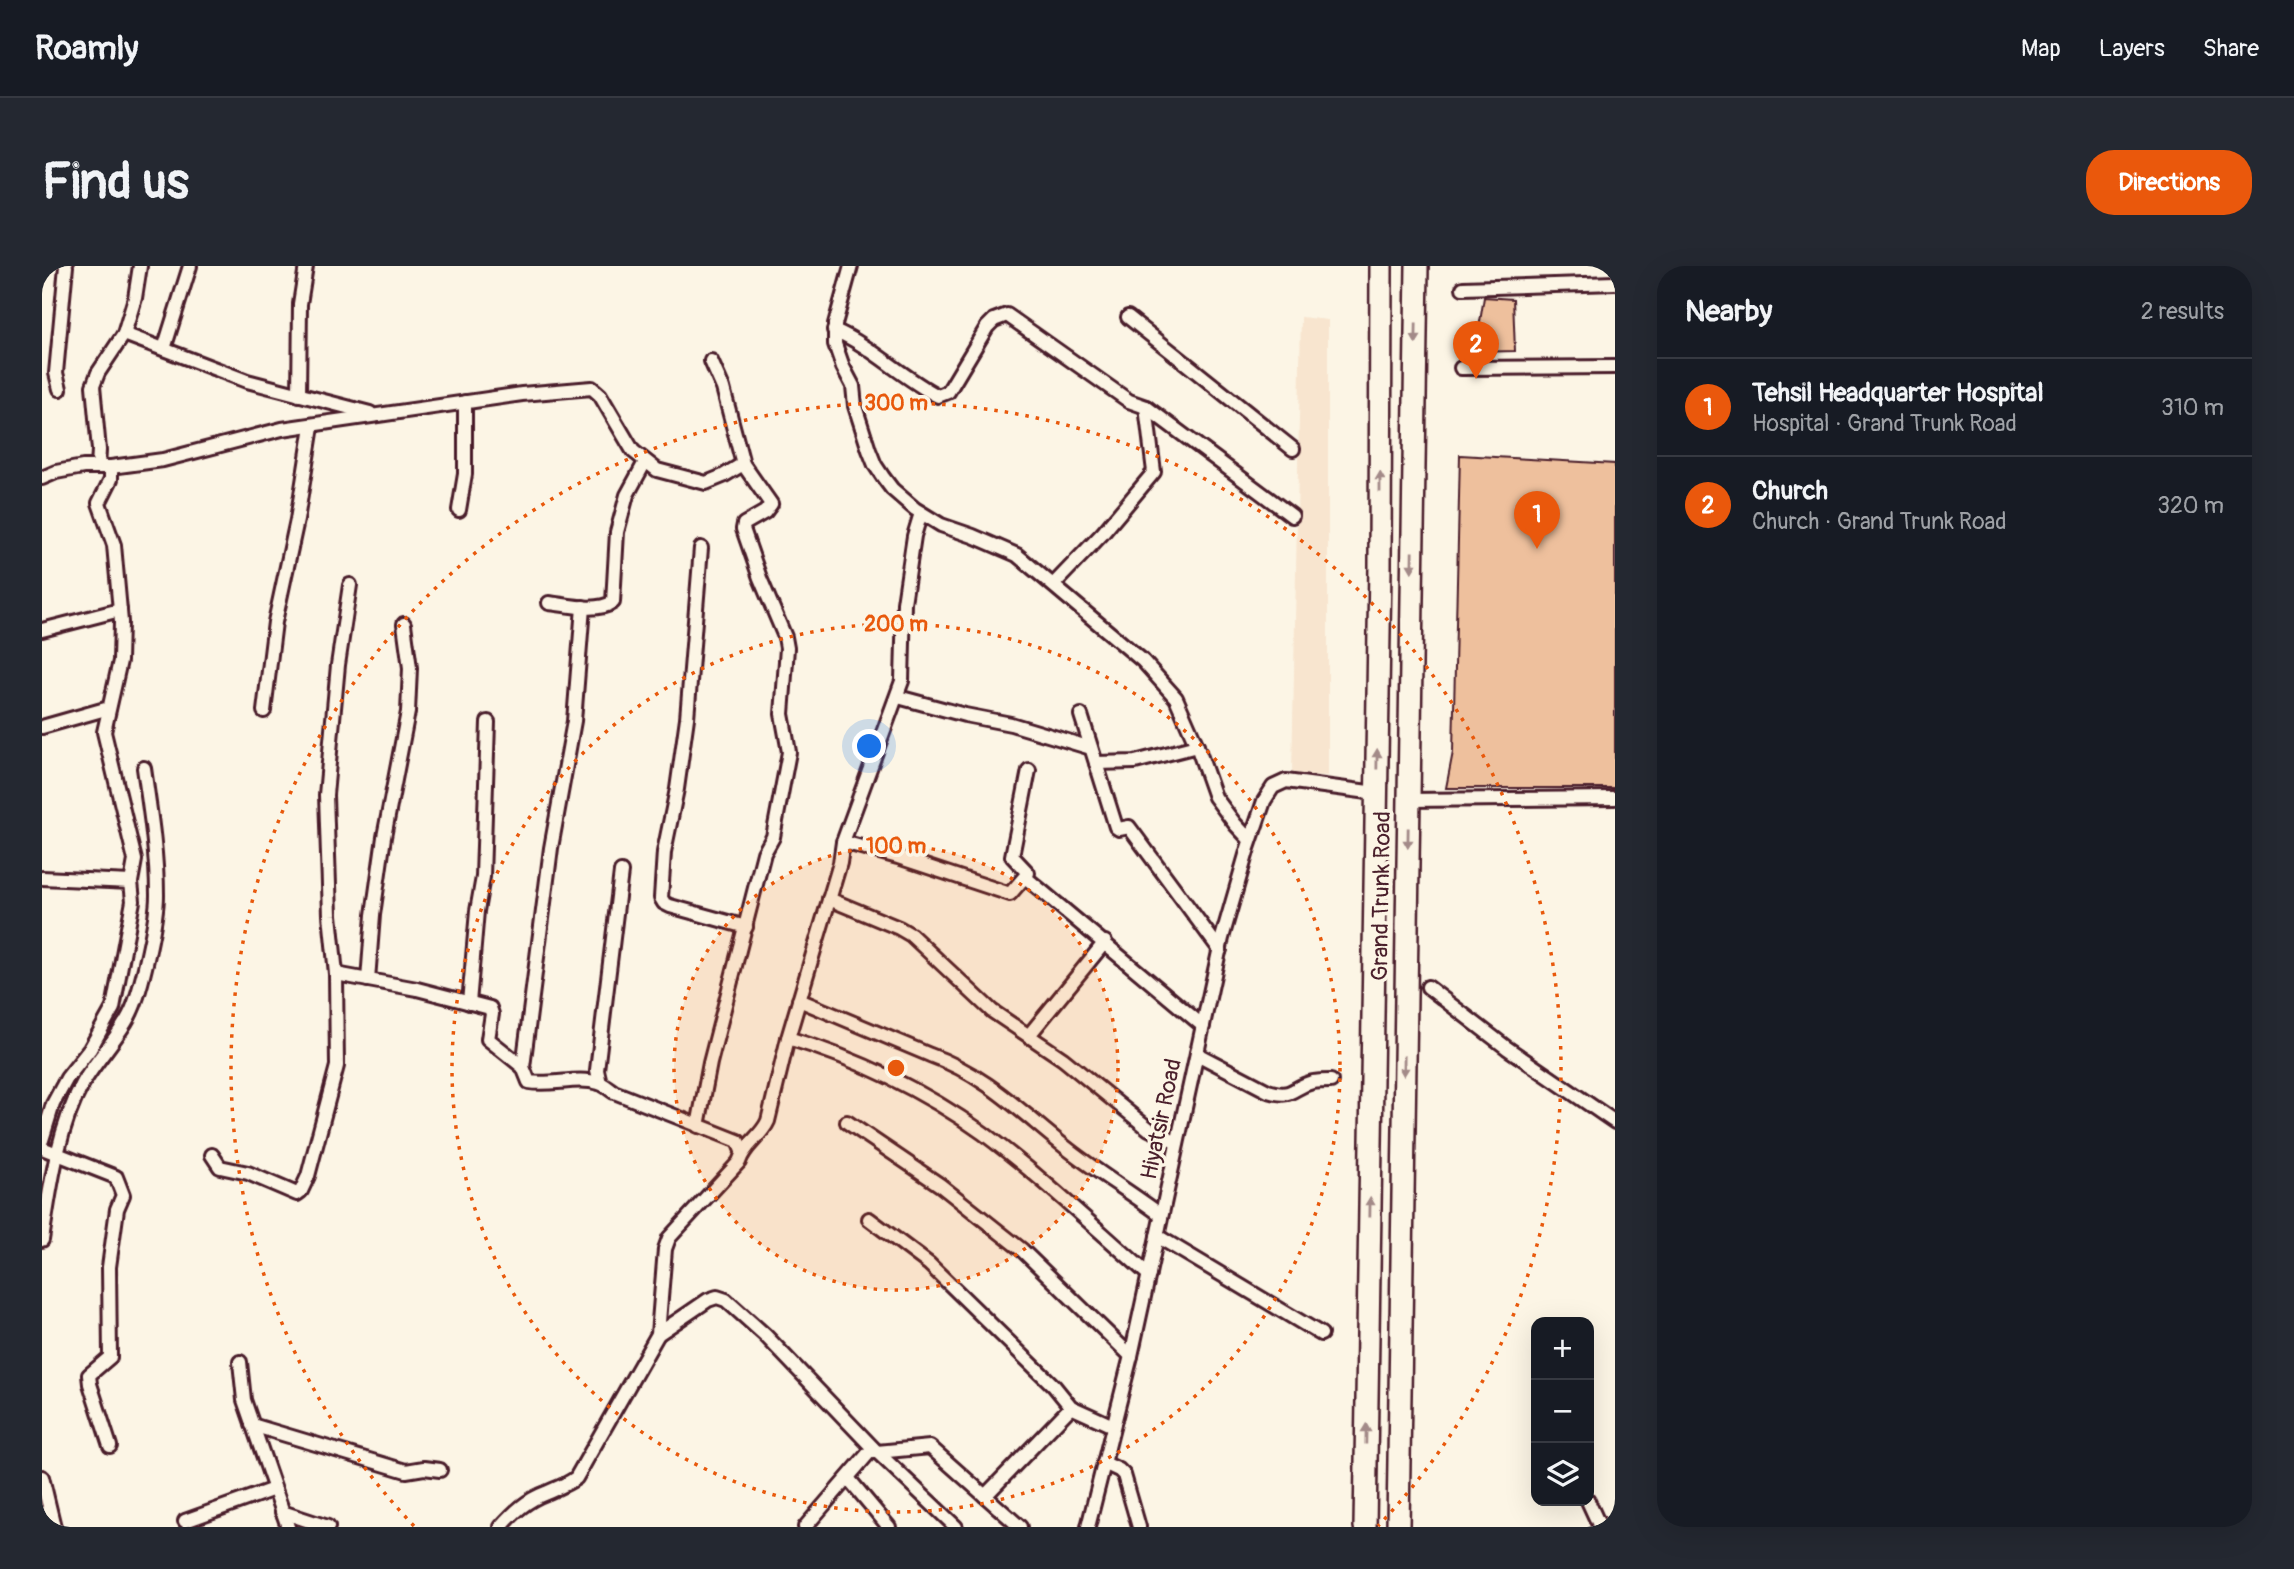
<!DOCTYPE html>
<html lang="en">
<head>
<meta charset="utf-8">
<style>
  :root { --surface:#171b24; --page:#242831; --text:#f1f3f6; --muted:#9ea1a6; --line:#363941; --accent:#ea580c }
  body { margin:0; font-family:Pangolin,sans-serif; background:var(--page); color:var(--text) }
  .controls { position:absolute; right:21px; bottom:21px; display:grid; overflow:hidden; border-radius:14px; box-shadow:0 7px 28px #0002 }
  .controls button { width:63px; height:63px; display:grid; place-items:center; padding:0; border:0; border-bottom:2px solid var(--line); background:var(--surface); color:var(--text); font:35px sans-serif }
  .you { position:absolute; left:828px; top:481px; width:24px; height:24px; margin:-18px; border:5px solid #fff; border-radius:50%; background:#1a73e8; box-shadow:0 0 0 10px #1a73e833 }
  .badge { display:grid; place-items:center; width:46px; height:46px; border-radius:50%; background:var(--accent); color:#fff; font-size:23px; font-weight:700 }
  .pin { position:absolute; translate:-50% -58px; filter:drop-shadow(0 2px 4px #0008) }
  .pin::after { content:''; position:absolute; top:37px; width:24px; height:21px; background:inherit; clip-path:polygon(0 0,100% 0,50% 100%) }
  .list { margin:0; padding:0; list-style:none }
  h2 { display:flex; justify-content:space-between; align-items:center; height:91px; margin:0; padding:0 28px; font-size:30px }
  h2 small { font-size:23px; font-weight:400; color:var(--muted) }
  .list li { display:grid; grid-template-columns:46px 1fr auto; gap:21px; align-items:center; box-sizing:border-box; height:98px; padding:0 28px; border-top:2px solid var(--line) }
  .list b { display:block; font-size:26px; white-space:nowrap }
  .list p { margin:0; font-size:23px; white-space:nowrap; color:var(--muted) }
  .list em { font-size:23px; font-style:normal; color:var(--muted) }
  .icon { flex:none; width:38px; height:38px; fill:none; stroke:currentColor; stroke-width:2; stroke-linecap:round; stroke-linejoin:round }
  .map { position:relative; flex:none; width:1573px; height:1261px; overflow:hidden; border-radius:28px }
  header { display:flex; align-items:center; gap:42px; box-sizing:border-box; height:98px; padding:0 35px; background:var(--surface); border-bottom:2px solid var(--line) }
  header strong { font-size:33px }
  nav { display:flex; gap:38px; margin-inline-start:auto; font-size:24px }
  .intro { display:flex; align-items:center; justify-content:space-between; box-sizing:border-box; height:168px; padding:0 42px }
  h1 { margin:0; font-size:49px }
  .button { padding:18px 32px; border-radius:28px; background:var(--accent); color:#fff; font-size:24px; font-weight:700 }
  main { display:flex; gap:42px; padding:0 42px }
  aside { flex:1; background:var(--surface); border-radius:28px; box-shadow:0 7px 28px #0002 }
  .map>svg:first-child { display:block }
  .built { fill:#f8e5cf }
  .building { fill:#eec09d; stroke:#4a1f2b; stroke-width:2 }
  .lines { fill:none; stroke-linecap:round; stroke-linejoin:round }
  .street-casing { stroke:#4a1f2b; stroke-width:18 }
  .highway-casing { stroke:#4a1f2b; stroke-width:26 }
  .street { stroke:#fcf5e5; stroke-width:12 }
  .highway { stroke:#fcf5e5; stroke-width:21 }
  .oneway { fill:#a38a88 }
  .ring { fill:none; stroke:#e8590c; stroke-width:3.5; stroke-dasharray:3.5 7 }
  .labels { text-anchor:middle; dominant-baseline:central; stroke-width:7; stroke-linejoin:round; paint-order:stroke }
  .street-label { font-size:23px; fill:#4a1f2b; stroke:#fcf5e5 }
  .centre { fill:#e8590c; stroke:#fcf5e5; stroke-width:3.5 }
  .ring-label { font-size:21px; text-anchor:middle; font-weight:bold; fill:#e8590c; stroke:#fcf5e5; stroke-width:7; stroke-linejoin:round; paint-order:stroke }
</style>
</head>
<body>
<header>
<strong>Roamly</strong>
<nav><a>Map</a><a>Layers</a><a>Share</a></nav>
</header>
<div class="intro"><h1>Find us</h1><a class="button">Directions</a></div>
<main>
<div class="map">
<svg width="1573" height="1261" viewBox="0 0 1573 1261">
  <rect width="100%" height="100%" fill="#fcf5e5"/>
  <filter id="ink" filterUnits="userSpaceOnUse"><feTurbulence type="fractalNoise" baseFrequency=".0143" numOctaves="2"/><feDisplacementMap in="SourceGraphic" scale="14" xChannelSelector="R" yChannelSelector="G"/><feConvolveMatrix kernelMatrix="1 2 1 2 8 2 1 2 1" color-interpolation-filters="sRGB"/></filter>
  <g filter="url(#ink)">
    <polygon class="built" points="1259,51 1286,54 1286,510 1250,508"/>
    <g class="building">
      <polygon points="1442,31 1471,33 1473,85 1433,86"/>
      <polygon points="1418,189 1573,198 1573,522 1404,522 1411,486"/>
    </g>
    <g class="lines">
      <defs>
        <g id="street">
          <polyline points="809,0 793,58 793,78 801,101 811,120 813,140 827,184 833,199 841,211 850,223 873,243 899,259 931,270 975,289 1101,395 1134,432 1155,480 1173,531 1193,558 1208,574"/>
          <polyline points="1421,22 1573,17"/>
          <polyline points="1086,51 1251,183"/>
          <path d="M792 64C830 80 859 111 896 130L906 126 945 61 952 54 965 49 1087 135 1104 141 1250 250"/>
          <polyline points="82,68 205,115 328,147"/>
          <polyline points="122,83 148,0"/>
          <polyline points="1419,102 1573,101"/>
          <polyline points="18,123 14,107 24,0"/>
          <polyline points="257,129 258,38 264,0"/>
          <polyline points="56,201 57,184 51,120 56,107 82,68 93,32 98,0"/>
          <polyline points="0,212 14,206 41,201 69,201 121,194 240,163 480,128 550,122 558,129 591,185 615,204 664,217 681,210 701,198"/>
          <polyline points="417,244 423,208 423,136"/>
          <polyline points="659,282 645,452 635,523 622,586 619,632 622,637 628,640 704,661"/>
          <polyline points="1012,318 1060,268 1112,206 1104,141"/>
          <path d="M507 337C525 339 555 347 571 336L575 266 585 229 603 196"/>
          <path d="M541 341 532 455 509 582 481 801 487 816C510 820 535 810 557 817 562 818 567 823 572 826L696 875 700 885"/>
          <polyline points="0,364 78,344"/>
          <polyline points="856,431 923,449 969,458 1049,482"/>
          <polyline points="222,445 233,356 255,254 270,160"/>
          <polyline points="1039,449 1074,561 1077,563 1087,561 1178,684"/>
          <polyline points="0,461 67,442"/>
          <polyline points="1054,497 1093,496 1155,480"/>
          <polyline points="1366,534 1573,532"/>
          <polyline points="801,576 856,591 968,628 986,607 970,590 987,504"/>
          <polyline points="983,611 1161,760"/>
          <polyline points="0,612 89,616"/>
          <polyline points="787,633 857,662 869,669 950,745 1021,793 1107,863 1135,877"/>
          <polyline points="294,708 375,723 448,742 450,748 446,773 481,801"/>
          <polyline points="326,714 331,649 342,571 366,446 368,402 362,358"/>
          <polyline points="1386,721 1465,782 1573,856"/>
          <path d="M757 734 888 789C942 808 978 845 1022 880 1053 905 1087 925 1119 949"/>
          <polyline points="427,737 435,645 441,611 446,456"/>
          <polyline points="988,768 1063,676"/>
          <path d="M746 772C816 793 881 824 941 867 999 910 1052 961 1107 1009"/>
          <path d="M1155 788 1226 825C1252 833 1249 821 1271 816 1276 815 1283 815 1289 815"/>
          <polyline points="558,817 555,804 579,606"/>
          <polyline points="805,856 898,919 980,984 1089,1090"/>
          <polyline points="656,860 668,797 722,587 731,571 747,486 740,448 745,382 743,371 718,312 701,263 702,258 723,246 729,238 701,198 681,122 669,95"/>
          <polyline points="0,874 11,838 25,812 48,783 71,742 91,635 89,616 93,594 62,466 78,395 79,356 72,279 57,237 69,213 69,201"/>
          <polyline points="0,882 74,911 81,929 75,943 67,1001 68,1091 47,1109 48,1118 68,1180"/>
          <polyline points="170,889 178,901 206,907 255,928 259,925 266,910 295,800 294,708 288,649 284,529 296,399 308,319"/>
          <polyline points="827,953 887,998 1012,1120 1029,1141 1071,1160"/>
          <polyline points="1115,970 1279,1068"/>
          <path d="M0 974C8 923 15 865 40 819 54 793 82 766 92 739 101 716 115 653 115 629 115 587 108 544 102 502"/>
          <polyline points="616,1068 666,1034 675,1031 684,1034 723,1069 831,1182 914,1261"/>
          <polyline points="198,1096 202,1134 246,1261"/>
          <polyline points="210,1159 364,1205 382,1202 398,1204"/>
          <polyline points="835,1186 888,1181 978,1261"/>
          <polyline points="1062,1197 1077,1204 1082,1209 1097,1261"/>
          <polyline points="0,1211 12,1261"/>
          <polyline points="806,1212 847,1261"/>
          <polyline points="943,1230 1029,1141"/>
          <polyline points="1546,1235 1558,1261"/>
          <polyline points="240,1246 286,1261"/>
          <polyline points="143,1255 232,1223"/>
          <path d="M459 1261C472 1246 485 1234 504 1227 515 1222 524 1219 534 1212L616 1068 623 983 627 972 697 896C702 879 719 871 726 855L746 772 798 597 801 576 860 415 862 337 872 270 879 247"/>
          <polyline points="763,1261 831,1182"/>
          <polyline points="1046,1261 1089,1090 1180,672 1206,582 1222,535 1231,521 1244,515 1334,527"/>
        </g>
        <g id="highway">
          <polyline points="1323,1261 1338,301 1339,0"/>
          <polyline points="1356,1261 1375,0"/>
        </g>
      </defs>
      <use href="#street" class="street-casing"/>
      <use href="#highway" class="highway-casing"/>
      <use href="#street" class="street"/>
      <use href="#highway" class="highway"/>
    </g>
    <defs><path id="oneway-solid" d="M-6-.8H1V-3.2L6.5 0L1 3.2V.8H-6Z" transform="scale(1.75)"/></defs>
    <g class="oneway">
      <use href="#oneway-solid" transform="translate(1374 68) rotate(91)"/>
      <use href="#oneway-solid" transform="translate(1338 216) rotate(-90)"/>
      <use href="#oneway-solid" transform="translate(1370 296) rotate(91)"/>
      <use href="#oneway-solid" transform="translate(1335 493) rotate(-89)"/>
      <use href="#oneway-solid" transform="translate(1366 572) rotate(91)"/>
      <use href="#oneway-solid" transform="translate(1362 800) rotate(91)"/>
      <use href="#oneway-solid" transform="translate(1328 941) rotate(-89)"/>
      <use href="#oneway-solid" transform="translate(1324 1168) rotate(-89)"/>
    </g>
  </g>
  <circle cx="854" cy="802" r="222" fill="#e8590c" fill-opacity=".12"/>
  <g class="ring">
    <circle cx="854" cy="802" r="222"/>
    <circle cx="854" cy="802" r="444"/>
    <path d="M372 1260A665 665 0 1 1 1336 1260"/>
  </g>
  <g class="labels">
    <g class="street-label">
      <text transform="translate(1339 630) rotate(-89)">Grand Trunk Road</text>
      <text transform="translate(1119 853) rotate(-78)">Hiyatsir Road</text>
    </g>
  </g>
  <circle cx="854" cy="802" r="10" class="centre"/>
  <g class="ring-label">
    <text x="854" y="144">300 m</text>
    <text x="854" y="365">200 m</text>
    <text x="854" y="587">100 m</text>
  </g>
</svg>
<div class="controls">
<button>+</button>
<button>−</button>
<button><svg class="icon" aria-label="layers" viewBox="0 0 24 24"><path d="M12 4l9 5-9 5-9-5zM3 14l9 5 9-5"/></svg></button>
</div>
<div class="you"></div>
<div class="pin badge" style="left:1495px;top:283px">1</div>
<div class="pin badge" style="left:1434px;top:113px">2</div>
</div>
<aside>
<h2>Nearby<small>2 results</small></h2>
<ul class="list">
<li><span class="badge">1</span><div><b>Tehsil Headquarter Hospital</b><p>Hospital · Grand Trunk Road</p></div><em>310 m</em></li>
<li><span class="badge">2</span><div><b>Church</b><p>Church · Grand Trunk Road</p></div><em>320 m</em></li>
</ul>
</aside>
</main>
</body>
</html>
